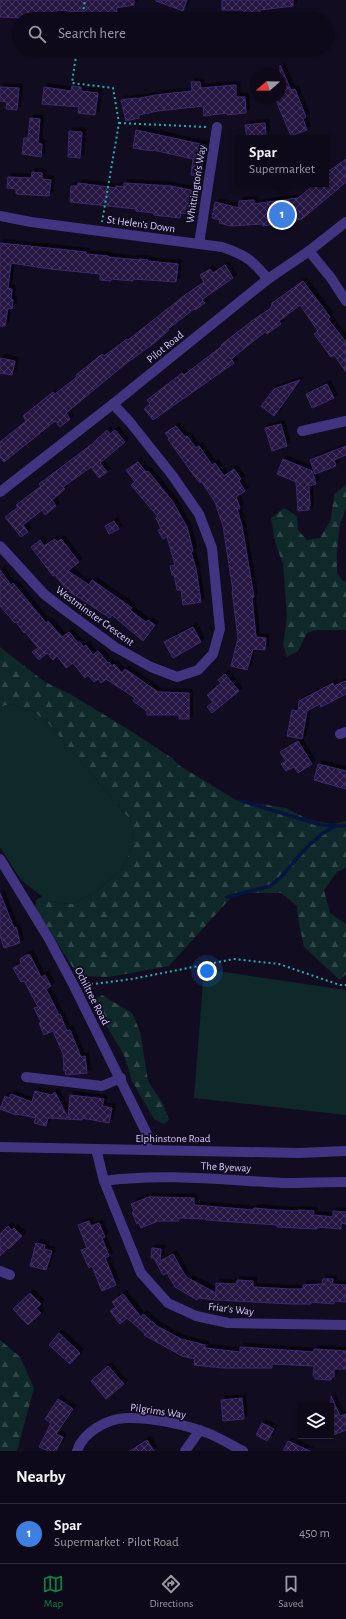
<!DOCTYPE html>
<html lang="en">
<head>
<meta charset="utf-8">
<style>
  :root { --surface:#0e0918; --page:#1c1725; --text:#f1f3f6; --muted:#9b9aa2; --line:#2e2a37; --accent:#0b8043 }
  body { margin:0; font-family:"Alegreya Sans",sans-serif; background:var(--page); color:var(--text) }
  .controls { position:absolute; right:12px; bottom:12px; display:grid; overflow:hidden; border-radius:0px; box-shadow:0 1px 3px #0004 }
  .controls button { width:36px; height:36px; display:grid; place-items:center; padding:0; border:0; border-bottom:1px solid var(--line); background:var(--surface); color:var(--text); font:20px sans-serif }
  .compass { position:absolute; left:250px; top:68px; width:36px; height:36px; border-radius:50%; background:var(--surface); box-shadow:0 1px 3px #0004; rotate:250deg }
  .you { position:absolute; left:207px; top:971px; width:14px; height:14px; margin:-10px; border:3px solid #fff; border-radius:50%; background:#1a73e8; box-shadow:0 0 0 6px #1a73e833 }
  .badge { display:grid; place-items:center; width:26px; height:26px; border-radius:50%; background:var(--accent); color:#fff; font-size:13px; font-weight:700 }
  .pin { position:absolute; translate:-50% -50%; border:2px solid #fff; box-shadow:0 1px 4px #0006 }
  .popup { position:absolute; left:235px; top:135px; width:94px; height:52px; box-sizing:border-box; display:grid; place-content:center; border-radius:0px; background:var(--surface); filter:drop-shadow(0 1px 3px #0005); font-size:13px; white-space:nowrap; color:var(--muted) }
  .popup b { font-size:15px; color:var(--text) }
  .popup::after { content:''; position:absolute; left:50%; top:100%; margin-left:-8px; border:8px solid transparent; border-top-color:var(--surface) }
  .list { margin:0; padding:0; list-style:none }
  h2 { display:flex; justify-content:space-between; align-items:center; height:52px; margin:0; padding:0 16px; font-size:17px }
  h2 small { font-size:13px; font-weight:400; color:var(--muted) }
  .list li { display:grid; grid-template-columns:26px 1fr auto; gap:12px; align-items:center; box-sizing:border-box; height:60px; padding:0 16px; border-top:1px solid var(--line) }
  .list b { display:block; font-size:15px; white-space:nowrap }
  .list p { margin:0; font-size:13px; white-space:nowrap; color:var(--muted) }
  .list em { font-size:13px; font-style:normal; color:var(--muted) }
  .icon { flex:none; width:22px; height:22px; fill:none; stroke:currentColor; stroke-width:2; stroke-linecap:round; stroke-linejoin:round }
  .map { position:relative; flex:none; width:346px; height:1451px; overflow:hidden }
  .search { position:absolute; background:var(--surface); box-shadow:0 1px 3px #0004; left:12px; right:12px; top:12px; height:44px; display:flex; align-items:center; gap:10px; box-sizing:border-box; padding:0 14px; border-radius:22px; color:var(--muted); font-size:15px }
  .sheet { height:112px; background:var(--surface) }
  nav { display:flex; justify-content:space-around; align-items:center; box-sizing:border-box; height:56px; border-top:1px solid var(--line); background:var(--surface); font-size:11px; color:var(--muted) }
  nav a { display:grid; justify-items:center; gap:2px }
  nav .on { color:var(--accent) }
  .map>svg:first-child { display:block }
  .green { fill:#0f282a }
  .forest { fill:url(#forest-firs) }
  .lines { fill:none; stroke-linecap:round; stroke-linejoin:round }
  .stream { stroke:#07153e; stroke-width:3.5 }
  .building { fill:url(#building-cross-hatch); stroke:#3e286f; filter:url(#shadow) }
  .path { stroke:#29aeb5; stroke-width:2; stroke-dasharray:2 3; stroke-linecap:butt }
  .minor { stroke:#413581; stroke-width:10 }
  .tertiary { stroke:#413581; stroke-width:10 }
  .labels { text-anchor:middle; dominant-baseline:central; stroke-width:3.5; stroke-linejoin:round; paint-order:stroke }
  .street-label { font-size:11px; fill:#d7cbff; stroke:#120c20 }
</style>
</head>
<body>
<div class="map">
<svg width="346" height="1451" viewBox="0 0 346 1451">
  <defs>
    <pattern id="forest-firs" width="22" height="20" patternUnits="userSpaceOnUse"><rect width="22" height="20" fill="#0f282a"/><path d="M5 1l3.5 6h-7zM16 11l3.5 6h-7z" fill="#31464a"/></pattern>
    <pattern id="building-cross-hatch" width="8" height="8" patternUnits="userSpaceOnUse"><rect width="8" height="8" fill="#251742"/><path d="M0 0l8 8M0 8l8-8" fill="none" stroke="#44375e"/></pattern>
    <filter id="shadow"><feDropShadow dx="3.5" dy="-3.5" stdDeviation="0" flood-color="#0009"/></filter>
  </defs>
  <rect width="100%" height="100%" fill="#120c20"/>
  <g class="green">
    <polygon points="10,704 34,712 49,724 129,818 134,837 130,852 122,869 97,891 73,904 49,902 21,880 0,847 0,707"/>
    <polygon points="204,969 346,990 346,1115 194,1098"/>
  </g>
  <g class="forest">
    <polygon points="346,485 346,508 340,524 337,552 337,573 343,581 346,581 346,630 316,630 307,633 298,651 287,657 283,645 287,617 283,564 275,542 271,518 284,508 297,516 298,530 307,540 320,538 331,519 334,494"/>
    <polygon points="0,647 45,682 70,694 134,733 172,758 180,766 236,800 286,808 307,819 320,822 334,824 346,821 346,868 337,872 324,890 330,913 346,924 346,974 340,980 304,947 298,918 297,906 281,893 235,893 169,966 109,977 78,976 35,907 37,899 43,897 49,902 73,904 97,891 122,869 130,852 134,837 129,818 49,724 34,712 10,704 0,707"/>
    <polygon points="102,995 132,1013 140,1031 148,1081 163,1104 169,1120 164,1124 154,1119 132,1081 124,1055 98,1012 94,999"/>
    <polygon points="0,1340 20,1357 34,1388 17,1451 0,1451"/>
  </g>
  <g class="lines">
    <g class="stream">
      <polyline points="242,801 321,825 346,826"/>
      <polyline points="227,897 270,886 280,878 306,848 322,834 336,825"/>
    </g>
  </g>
  <g class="building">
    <polygon points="0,0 134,0 134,5 116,8 117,12 92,16 92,13 57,10 56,17 42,16 42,19 0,17"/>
    <polygon points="156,0 187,0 183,11 156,1"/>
    <polygon points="222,0 293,0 293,6 260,10 260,13 244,13 244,10 222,10"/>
    <polygon points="280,65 291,90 295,89 306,117 303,119 307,130 291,136 275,98 280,98"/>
    <polygon points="191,82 200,82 201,88 236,85 236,97 245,97 246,113 227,115 227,113 204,116 203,106 158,111 139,115 139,118 126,121 121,100 136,98 136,99 156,95 192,91"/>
    <polygon points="72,86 81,87 81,91 98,93 95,115 78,113 79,107 42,104 44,87 71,91"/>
    <polygon points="0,87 19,88 17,110 6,109 7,102 0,101"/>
    <polygon points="30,118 40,119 38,143 42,144 41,157 22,154 24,138 28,138"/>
    <polygon points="265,123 266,134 261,134 262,138 247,138 245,125"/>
    <polygon points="136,130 205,145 200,176 191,175 193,159 153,150 153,151 133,148"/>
    <polygon points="69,131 82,132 80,158 68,157"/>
    <polygon points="346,159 346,182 302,219 263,226 263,224 231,226 219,223 220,220 212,218 215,202 239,208 239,201 254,200 254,204 298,198 315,184 326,184 326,173"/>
    <polygon points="32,172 42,173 42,179 51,180 49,196 16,194 16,189 7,188 8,177 31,178"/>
    <polygon points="78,183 116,188 116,186 124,187 124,183 171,186 195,191 191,214 181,213 180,218 154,215 154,213 136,211 136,209 70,202 71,186 78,186"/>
    <polygon points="0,243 86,252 86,254 108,256 108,257 139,260 139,259 148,260 147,261 178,264 176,282 133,279 133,281 111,279 111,281 100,280 100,274 50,269 11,263 8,288 12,289 11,299 13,300 12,309 8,308 5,326 0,326"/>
    <polygon points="225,265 233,278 207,296 202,300 205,303 195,310 194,309 168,329 169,330 153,344 124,365 66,413 70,419 60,427 55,421 4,462 0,457 0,442 26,421 23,416 53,392 55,394 77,377 76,375 102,354 104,356 127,339 128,340 185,295 204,282 200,275 210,269 213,273"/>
    <polygon points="303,281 330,317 328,319 346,342 346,372 334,355 331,357 314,334 318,331 300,305 279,321 281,324 267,334 265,332 231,359 234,363 153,420 144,409 150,404 147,400 182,373 184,375 222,346 221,345 253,320 271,308 272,303"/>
    <polygon points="0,358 15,361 12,375 0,373"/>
    <polygon points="300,380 274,416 261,406 274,389"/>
    <polygon points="327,384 334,398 312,408 306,394"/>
    <polygon points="281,424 287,446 272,451 265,428"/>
    <polygon points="176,426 185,437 187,436 196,448 199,446 212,465 215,463 224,476 234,469 241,479 239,481 245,491 236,497 240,508 237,509 242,526 254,597 252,598 256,637 266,638 265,650 253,649 247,670 231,666 238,638 232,591 233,591 223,526 215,502 201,481 200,483 192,473 168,439 169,438 165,433"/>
    <polygon points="107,430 110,434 115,430 125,442 100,463 107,472 99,478 91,467 63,487 65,489 52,500 56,506 45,515 42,510 23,525 28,532 21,537 5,517 18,507 16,505 41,486 39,484 92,444"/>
    <polygon points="346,446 346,455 334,460 336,466 315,474 310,460"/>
    <polygon points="283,459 312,471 316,484 309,486 310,506 309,506 309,510 298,511 296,482 277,474"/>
    <polygon points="138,462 146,472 148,471 173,502 187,527 193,551 191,552 196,569 201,602 183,605 181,590 177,590 174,575 172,575 170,566 175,565 167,537 163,539 158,530 161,529 156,518 158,517 131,485 135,482 126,470"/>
    <polygon points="114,521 119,529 109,534 105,526"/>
    <polygon points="55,539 57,542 61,539 79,562 68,571 89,585 92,580 132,608 130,610 146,622 148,620 155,625 143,641 112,615 110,618 67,590 55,575 53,576 31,547 40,540 44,546"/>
    <polygon points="0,570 11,585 13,583 46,623 48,621 62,637 69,632 78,643 80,642 83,647 86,645 93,655 98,651 108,663 109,662 112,666 114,664 122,673 125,669 158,692 189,693 189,719 179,719 179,715 147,715 147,711 133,701 135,698 106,679 101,683 98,679 94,682 88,675 85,678 73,663 66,668 57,656 53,660 47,653 39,660 32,652 38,648 25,632 24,633 16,622 15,623 0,606"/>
    <polygon points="193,627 201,642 173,658 164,642"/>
    <polygon points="225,674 239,691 212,713 207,707 213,702 207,695 221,683 218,680"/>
    <polygon points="346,681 346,694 321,707 320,704 307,711 302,739 287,736 292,710 298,711 299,701 333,683 334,686"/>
    <polygon points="298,741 312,764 298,773 294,767 286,771 281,764 286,761 280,752"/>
    <polygon points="318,764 346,771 346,789 314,780"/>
    <polygon points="0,893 14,928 16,927 20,943 4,948 0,935"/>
    <polygon points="26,955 30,955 41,977 45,975 51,986 46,989 59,1015 60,1014 67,1031 70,1030 81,1057 85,1056 87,1073 66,1075 65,1070 64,1071 63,1054 53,1031 44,1035 39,1023 41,1022 34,1008 38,1007 24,981 21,982 13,968 21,964 20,959"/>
    <polygon points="35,1091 51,1095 55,1092 68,1118 70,1095 104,1099 102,1106 112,1108 109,1123 82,1118 82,1120 48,1118 46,1126 34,1123 36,1118 17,1114 16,1115 0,1109 5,1096 9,1098 11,1094 32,1102"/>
    <polygon points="151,1196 152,1197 194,1198 194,1205 254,1210 254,1208 275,1210 298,1211 298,1210 314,1211 313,1215 333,1217 333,1211 346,1212 346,1224 341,1223 341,1229 317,1227 317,1229 277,1227 277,1225 206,1220 206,1219 179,1218 179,1221 158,1221 141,1228 139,1223 137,1224 132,1212 134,1211 131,1204"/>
    <polygon points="89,1221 91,1226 99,1223 105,1237 102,1238 109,1256 105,1258 116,1285 102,1291 92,1266 89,1268 81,1250 87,1248 78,1225"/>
    <polygon points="8,1226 12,1230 14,1228 22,1236 9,1249 8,1248 0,1256 0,1234"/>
    <polygon points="36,1243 45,1245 44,1249 52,1251 46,1270 30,1266"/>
    <polygon points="152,1248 161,1249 160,1261 173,1254 186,1277 216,1293 216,1283 237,1284 237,1280 253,1281 253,1287 291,1289 303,1289 303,1285 322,1284 323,1279 333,1279 332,1284 346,1285 346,1302 334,1301 334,1304 311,1302 311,1304 291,1304 216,1300 198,1298 197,1300 175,1287 167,1273 163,1275 154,1258 151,1258"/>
    <polygon points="30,1293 41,1304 36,1308 41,1313 28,1325 13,1309"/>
    <polygon points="123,1294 141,1317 143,1314 157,1326 181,1339 205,1345 205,1348 240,1352 240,1347 314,1352 314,1349 346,1351 346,1369 334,1369 334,1377 332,1377 331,1380 315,1379 315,1376 313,1376 314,1366 272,1364 272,1368 222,1368 194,1365 195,1359 182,1356 144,1335 145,1334 127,1318 120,1324 110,1311 116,1307 112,1302"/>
    <polygon points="59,1333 80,1353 70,1364 49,1345"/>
    <polygon points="108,1366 124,1384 106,1399 91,1381"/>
    <polygon points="331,1396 340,1416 346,1414 346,1430 331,1436"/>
    <polygon points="242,1398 244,1419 223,1421 221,1400"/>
    <polygon points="58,1399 73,1409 56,1434 63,1437 56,1451 48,1451 39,1447 51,1423 45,1419"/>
    <polygon points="262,1423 274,1429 267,1441 256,1435"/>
    <polygon points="147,1440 154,1451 130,1451"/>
    <polygon points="288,1441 310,1451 283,1451"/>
  </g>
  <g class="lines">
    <g class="path">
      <polyline points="82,19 85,0"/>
      <polyline points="77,49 72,83 113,88 119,123 102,222"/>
      <polyline points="119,123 206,127"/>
      <polyline points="86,985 132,979 234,959 279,964 340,985 346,985"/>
    </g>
    <g class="minor">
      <path d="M0 216 31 222 222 247C246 255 252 260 268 279"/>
      <polyline points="199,244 217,127"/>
      <polyline points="309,251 331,278 346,301"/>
      <polyline points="302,431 346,421"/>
      <polyline points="0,492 113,404 268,279 309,251 346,222"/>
      <polyline points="0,546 44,594 66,611 115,647 151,667 177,677 198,670 213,654 220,629 212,548 199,514 172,475 129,421 113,404"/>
      <polyline points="340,734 346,732"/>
      <polyline points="0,859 49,939 74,986 148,1136 146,1150"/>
      <polyline points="26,1077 102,1086 121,1078"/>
      <polyline points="96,1149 104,1181 141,1273 168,1303 196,1316 228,1323 346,1325"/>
      <path d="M104 1181C163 1173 223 1180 282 1183 303 1183 325 1182 346 1182"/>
      <polyline points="0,1271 10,1275"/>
      <path d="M77 1451C83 1432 107 1419 126 1418 148 1417 178 1423 199 1430 214 1434 229 1444 243 1451"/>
      <polyline points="185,1451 200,1430"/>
    </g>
    <polyline class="tertiary" points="0,1147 299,1153 346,1151"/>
  </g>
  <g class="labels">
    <g class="street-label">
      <text transform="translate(196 184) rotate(-81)">Whittington's Way</text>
      <text transform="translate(141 224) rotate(8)">St Helen's Down</text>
      <text transform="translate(165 347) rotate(-39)">Pilot Road</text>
      <text transform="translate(95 616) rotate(36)">Westminster Crescent</text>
      <text transform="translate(92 996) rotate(63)">Ochiltree Road</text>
      <text x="173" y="1138">Elphinstone Road</text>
      <text transform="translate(226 1167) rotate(3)">The Byeway</text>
      <text transform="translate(231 1309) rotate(7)">Friar's Way</text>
      <text transform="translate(158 1411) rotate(8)">Pilgrims Way</text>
    </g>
  </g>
</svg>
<div class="controls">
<button><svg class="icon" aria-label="layers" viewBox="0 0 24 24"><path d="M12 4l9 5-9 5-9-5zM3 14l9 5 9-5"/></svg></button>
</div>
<svg class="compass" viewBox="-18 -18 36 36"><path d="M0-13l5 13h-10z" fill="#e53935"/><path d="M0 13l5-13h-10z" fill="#9b9aa2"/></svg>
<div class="you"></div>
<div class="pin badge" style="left:282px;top:215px;background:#3f7fe0">1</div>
<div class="popup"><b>Spar</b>Supermarket</div>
<div class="search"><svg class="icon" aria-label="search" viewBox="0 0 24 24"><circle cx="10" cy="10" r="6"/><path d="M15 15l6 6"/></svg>Search here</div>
</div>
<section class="sheet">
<h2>Nearby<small></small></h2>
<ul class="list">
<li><span class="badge" style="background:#3f7fe0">1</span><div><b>Spar</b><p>Supermarket · Pilot Road</p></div><em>450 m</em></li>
</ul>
</section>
<nav>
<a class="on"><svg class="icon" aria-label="map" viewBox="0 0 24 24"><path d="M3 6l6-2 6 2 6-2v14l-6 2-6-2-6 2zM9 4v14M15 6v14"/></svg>Map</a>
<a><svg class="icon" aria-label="directions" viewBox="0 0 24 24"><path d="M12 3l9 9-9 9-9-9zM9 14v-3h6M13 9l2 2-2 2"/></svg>Directions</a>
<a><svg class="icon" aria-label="saved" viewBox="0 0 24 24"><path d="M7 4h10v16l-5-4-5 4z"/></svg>Saved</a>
</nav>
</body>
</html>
